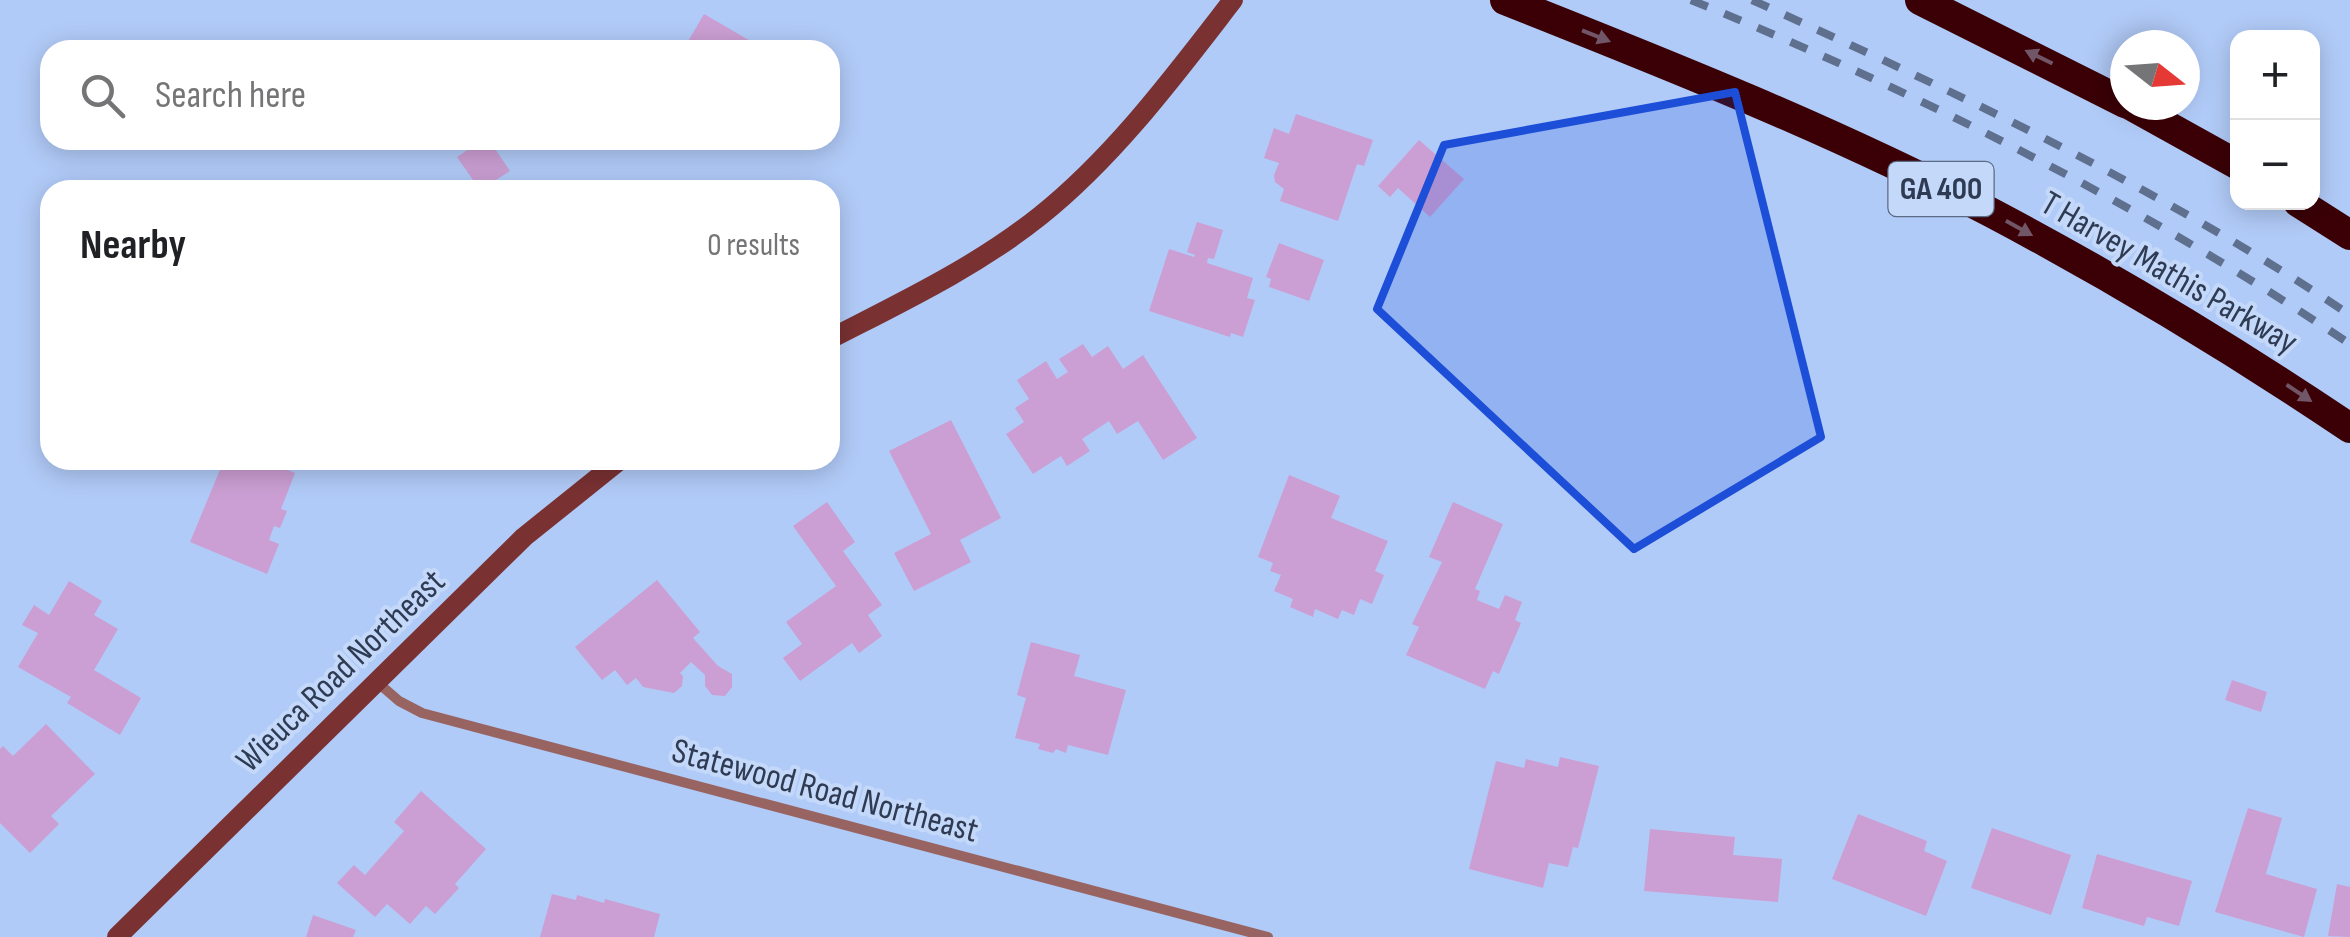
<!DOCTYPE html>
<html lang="en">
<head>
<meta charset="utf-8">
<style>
  :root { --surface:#fff; --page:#f6f6f6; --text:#202124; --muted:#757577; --line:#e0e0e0 }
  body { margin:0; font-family:"Sofia Sans Condensed",sans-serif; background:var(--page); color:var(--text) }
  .controls { position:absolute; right:30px; top:30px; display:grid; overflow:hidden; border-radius:20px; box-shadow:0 5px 25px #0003 }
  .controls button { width:90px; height:90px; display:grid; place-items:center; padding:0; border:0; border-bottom:2px solid var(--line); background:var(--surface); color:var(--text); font:50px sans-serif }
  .compass { position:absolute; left:2110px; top:30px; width:90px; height:90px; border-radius:50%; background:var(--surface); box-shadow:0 5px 25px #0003; rotate:107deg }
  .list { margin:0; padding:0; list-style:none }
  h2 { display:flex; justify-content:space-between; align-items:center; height:130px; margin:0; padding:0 40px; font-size:42px }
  h2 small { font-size:32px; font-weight:400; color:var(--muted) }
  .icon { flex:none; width:55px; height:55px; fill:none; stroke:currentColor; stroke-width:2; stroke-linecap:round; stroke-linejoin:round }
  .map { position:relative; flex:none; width:2350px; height:937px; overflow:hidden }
  .search { position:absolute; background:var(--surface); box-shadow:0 5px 25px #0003; left:40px; top:40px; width:800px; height:110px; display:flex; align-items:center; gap:25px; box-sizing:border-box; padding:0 35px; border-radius:30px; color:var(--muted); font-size:38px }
  .panel { position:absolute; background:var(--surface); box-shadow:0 5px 25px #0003; left:40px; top:180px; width:800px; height:290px; border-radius:30px }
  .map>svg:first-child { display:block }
  .building { fill:#cb9fd3 }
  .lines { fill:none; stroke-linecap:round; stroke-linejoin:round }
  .street { stroke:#986462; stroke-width:10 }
  .secondary { stroke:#7a3132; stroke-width:20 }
  .highway { stroke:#3a0006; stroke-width:30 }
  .rail { stroke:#5f708f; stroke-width:8; stroke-dasharray:18 18; stroke-linecap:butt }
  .oneway { fill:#715668 }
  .marked { fill:#1d4ed8; fill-opacity:0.2; stroke:#1d4ed8; stroke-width:8; stroke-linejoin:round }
  .labels { text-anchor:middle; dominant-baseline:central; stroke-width:8; stroke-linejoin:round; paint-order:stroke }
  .shield { fill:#c4d8fa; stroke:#5c6a84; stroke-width:2.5 }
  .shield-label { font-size:32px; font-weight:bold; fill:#2f3b52 }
  .street-label { font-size:35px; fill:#2f3b52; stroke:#c4d8fa }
</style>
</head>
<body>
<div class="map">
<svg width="2350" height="937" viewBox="0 0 2350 937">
  <rect width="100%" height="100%" fill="#b1cbf8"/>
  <g class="building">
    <polygon points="704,14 759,46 757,50 683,50"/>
    <polygon points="1296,114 1373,140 1364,166 1357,164 1338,221 1280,201 1284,189 1275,182 1274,175 1279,163 1264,158 1274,128 1289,134"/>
    <polygon points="482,140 489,140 510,171 480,190 457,157"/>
    <polygon points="1419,140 1464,179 1430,217 1398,188 1390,197 1378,186"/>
    <polygon points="1197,222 1223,230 1214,259 1208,258 1207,263 1253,278 1247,298 1255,300 1243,337 1231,333 1230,337 1149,311 1169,249 1194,257 1195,255 1187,252"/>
    <polygon points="1279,243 1324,260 1309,301 1269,287 1271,279 1266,277"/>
    <polygon points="1083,344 1092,357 1108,346 1123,369 1143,355 1197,438 1163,460 1138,421 1117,434 1109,421 1082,439 1090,451 1067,466 1061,456 1033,474 1006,434 1024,422 1015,408 1029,399 1017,380 1046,361 1057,379 1068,372 1059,359"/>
    <polygon points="951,420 1001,518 960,540 971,562 914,591 894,553 931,534 889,451"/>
    <polygon points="224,460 264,460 295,473 281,509 287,511 280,528 274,526 269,540 279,544 267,574 190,542"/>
    <polygon points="1289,475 1340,496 1331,518 1388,541 1375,571 1384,575 1372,604 1360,599 1354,615 1342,610 1338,619 1315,609 1313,617 1290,607 1293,599 1274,591 1281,575 1270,571 1273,563 1258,557"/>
    <polygon points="827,502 855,542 843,551 882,605 868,615 882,636 859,653 852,643 800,681 783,658 802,644 786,622 836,586 793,526"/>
    <polygon points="1453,502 1503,524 1475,589 1480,591 1477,600 1499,609 1505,595 1522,602 1515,620 1521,623 1499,674 1493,671 1485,689 1406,655 1419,627 1412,624 1442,562 1429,557"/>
    <polygon points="657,580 700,632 693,638 718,666 732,674 732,687 725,696 712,695 705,686 705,675 691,662 680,673 683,676 682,686 674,693 643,687 636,678 627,685 615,670 602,680 575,647"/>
    <polygon points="69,581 102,601 94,615 118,629 94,670 141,698 120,735 67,703 71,697 18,667 38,633 22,625 34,605 49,615"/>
    <polygon points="1031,642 1080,655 1074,676 1126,690 1108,755 1068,745 1066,753 1056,749 1053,753 1038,749 1040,744 1015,738 1026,698 1017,695"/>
    <polygon points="2232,680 2267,692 2261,712 2225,700"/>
    <polygon points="46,724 95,774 51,816 59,824 30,853 0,823 0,749 3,746 13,756"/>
    <polygon points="1560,757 1599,766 1578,848 1573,847 1568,867 1549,863 1543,888 1469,869 1496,761 1524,768 1526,759 1558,767"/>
    <polygon points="421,791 486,849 455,884 459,888 435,914 426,906 410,924 387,904 375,917 337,883 354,865 365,875 404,831 394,822"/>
    <polygon points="2248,808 2282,818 2266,874 2317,889 2304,937 2215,912"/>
    <polygon points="1858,814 1927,841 1924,851 1947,861 1926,916 1832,879"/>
    <polygon points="1992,828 2071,855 2051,915 1971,888"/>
    <polygon points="1650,829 1735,837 1733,855 1782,859 1778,902 1644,891"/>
    <polygon points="2097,854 2192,881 2179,926 2147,917 2144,926 2082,908"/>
    <polygon points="2337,884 2350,887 2350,937 2328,936"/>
    <polygon points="552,894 576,900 577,895 604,903 605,899 660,914 654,937 540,937"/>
    <polygon points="313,915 356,930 353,937 306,937"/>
  </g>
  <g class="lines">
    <polyline class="street" points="377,682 399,701 422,713 1268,937"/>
    <g class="secondary">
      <path d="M830 339C902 302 976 267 1040 216 1115 156 1175 75 1233 0"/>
      <polyline points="117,937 524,537 620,460"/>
    </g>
    <g class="highway">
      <path d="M1505 0C1669 65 1835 131 1992 213 2115 278 2234 350 2350 428"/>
      <polyline points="1920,0 2125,103"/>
      <polyline points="2130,105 2238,165"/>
      <polyline points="2298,202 2350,235"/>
    </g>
    <g class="rail">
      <path d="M1691 0C1920 93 2144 206 2350 344"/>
      <path d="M1752 0C1958 93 2162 189 2350 315"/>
    </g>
  </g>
  <defs><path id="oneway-solid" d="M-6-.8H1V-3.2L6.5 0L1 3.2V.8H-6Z" transform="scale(2.5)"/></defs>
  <g class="oneway">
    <use href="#oneway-solid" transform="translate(1596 36) rotate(22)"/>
    <use href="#oneway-solid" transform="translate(2039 57) rotate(-154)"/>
    <use href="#oneway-solid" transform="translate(2019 228) rotate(29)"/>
    <use href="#oneway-solid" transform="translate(2299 393) rotate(34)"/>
  </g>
  <path class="marked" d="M1735 92 1821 437 1634 549 1377 309 1444 145Z"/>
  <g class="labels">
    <rect class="shield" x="1888.5" y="162" width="105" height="54" rx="8"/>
    <g class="shield-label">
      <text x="1941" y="189">GA 400</text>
    </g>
    <g class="street-label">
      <text transform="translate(2169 273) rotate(30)">T Harvey Mathis Parkway</text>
      <text transform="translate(341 671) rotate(-44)">Wieuca Road Northeast</text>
      <text transform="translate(825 791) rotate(15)">Statewood Road Northeast</text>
    </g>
  </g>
</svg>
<div class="controls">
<button>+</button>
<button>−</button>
</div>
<svg class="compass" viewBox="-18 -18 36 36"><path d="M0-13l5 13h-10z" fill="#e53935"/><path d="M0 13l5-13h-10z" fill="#757577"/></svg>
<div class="search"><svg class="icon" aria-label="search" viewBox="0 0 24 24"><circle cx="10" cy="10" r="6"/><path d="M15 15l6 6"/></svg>Search here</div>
<section class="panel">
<h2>Nearby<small>0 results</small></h2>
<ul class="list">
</ul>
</section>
</div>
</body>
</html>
